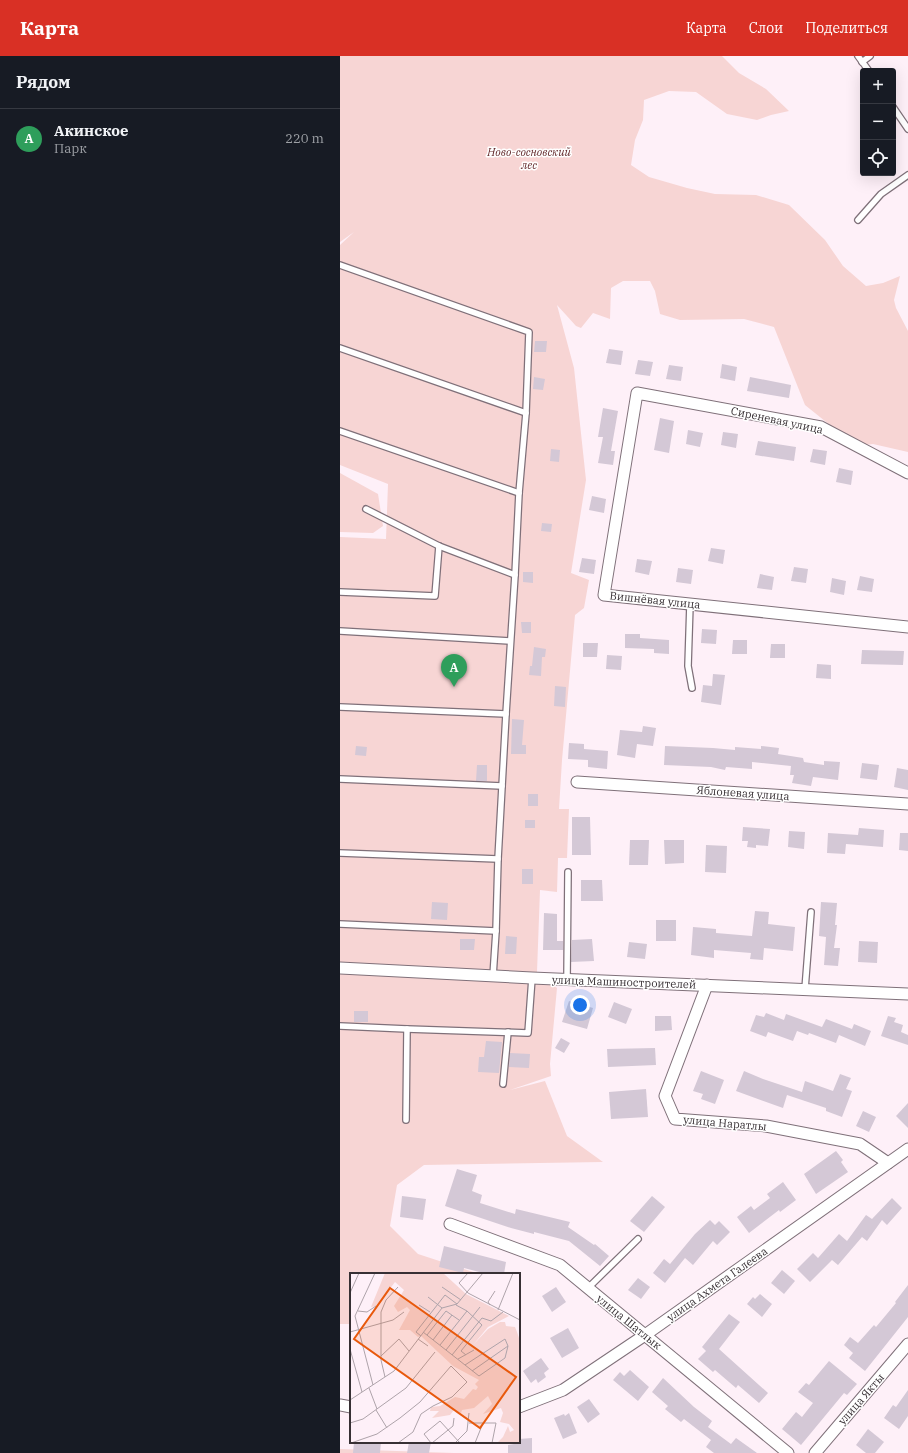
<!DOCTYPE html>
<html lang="ru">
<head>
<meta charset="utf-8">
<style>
  :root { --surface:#171b24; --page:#20242c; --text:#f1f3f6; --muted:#9ea1a6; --line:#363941; --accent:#d93025 }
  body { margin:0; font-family:"IBM Plex Serif",serif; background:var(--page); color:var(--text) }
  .controls { position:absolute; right:12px; top:12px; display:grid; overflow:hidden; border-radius:4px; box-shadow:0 4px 16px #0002 }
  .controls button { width:36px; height:36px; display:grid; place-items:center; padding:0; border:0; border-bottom:1px solid var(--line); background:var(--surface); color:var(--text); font:20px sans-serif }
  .you { position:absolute; left:240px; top:949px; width:14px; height:14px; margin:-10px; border:3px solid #fff; border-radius:50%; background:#1a73e8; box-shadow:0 0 0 6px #1a73e833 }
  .badge { display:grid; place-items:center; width:26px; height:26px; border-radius:50%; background:var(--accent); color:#fff; font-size:13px; font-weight:700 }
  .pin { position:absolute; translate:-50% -33px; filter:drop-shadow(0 1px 2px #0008) }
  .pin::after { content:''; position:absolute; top:21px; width:14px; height:12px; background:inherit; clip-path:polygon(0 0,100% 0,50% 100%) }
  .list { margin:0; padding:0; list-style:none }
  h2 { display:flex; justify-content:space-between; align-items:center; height:52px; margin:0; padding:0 16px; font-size:17px }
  h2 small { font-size:13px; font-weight:400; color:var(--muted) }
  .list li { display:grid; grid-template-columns:26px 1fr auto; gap:12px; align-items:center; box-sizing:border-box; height:60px; padding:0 16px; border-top:1px solid var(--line) }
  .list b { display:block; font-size:15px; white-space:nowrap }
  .list p { margin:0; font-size:13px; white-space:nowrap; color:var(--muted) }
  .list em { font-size:13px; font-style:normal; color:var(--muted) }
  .icon { flex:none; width:22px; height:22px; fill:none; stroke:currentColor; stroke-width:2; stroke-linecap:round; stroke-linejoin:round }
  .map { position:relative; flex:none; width:568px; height:1397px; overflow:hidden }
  header { display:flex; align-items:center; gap:24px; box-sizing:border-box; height:56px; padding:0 20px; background:var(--accent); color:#fff }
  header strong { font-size:19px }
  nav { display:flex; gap:22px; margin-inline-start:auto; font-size:14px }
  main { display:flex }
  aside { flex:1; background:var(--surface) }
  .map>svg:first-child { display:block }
  .green { fill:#f7d5d4 }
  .building { fill:#d4c8d6 }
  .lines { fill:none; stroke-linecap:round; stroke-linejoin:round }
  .lane-casing { stroke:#7f7079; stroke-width:8 }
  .street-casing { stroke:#7f7079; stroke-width:13 }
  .lane { stroke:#fff; stroke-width:5.5 }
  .street { stroke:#fff; stroke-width:11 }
  .labels { text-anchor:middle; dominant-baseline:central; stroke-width:3; stroke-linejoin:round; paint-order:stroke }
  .park-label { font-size:11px; font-style:italic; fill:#652c2e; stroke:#fff }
  .street-label { font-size:11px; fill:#373034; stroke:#fff }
  .inset-road { fill:none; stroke:#aea3aa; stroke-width:1 }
  .view { fill:#e8590c; fill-opacity:0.15; stroke:#e8590c; stroke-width:2 }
  .inset-edge { fill:none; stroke:#373034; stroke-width:2 }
</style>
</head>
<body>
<header>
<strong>Карта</strong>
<nav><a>Карта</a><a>Слои</a><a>Поделиться</a></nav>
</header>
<main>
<aside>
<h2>Рядом<small></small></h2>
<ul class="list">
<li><span class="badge" style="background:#2e9e5b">A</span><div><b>Акинское</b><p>Парк</p></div><em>220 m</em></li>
</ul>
</aside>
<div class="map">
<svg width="568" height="1397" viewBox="0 0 568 1397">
  <rect width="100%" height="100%" fill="#fef0f8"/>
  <g class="green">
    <polygon points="0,0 382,0 399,17 426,33 449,55 431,59 417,64 387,58 356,36 329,35 304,44 303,64 295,84 291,109 309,121 347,132 375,138 416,139 449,149 485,184 503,210 526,230 543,227 560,220 554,244 556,252 568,275 568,396 533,388 516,390 465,349 434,271 404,263 340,264 320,258 315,235 310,225 283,225 271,232 270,263 253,257 241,272 236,270 217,249 234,312 246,424 231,517 249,524 244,552 235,559 222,704 219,753 229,753 227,802 218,802 217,836 200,834 197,916 217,932 210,1008 211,1020 170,1034 205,1025 227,1080 263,1106 84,1109 57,1129 50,1170 78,1198 133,1216 133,1218 11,1218 11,1268 0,1268 0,481 46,483 48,428 0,409 0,189 14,176 0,186"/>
    <polygon points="0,417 38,438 43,470 33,477 0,476"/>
    <polygon points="0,1393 114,1397 0,1397"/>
  </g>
  <g class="building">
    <polygon points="195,285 207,285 206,296 194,296"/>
    <polygon points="269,293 283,295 281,309 266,307"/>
    <polygon points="298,304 313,306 310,320 295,318"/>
    <polygon points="382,308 397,311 395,325 380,322"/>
    <polygon points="329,309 343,311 341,325 326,323"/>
    <polygon points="194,321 205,323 203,334 193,333"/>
    <polygon points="410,321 451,329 449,342 407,335"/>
    <polygon points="263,352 278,355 271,395 275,395 273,409 258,407 263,381 258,381"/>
    <polygon points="320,362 334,365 329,397 314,394"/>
    <polygon points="348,374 363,377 360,391 346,388"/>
    <polygon points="383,376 398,378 396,392 381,389"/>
    <polygon points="418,385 456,391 454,405 415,399"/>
    <polygon points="211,393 220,394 219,406 210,405"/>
    <polygon points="473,393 487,395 485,409 470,406"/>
    <polygon points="499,412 513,415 511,429 496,426"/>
    <polygon points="252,440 266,443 264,457 249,454"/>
    <polygon points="202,467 212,468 211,476 201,475"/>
    <polygon points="371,492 385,494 383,508 368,505"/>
    <polygon points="242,502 256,504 254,518 239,516"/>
    <polygon points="297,503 312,505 309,519 295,516"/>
    <polygon points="454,511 468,513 466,527 451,525"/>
    <polygon points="338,512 353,514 351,528 336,526"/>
    <polygon points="183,516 193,516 193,527 183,526"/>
    <polygon points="420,518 434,521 432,534 417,532"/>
    <polygon points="520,520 534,523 532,536 517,534"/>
    <polygon points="492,522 506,525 504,539 490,536"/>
    <polygon points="181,566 191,566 191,577 182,577"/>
    <polygon points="362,573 377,574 376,588 361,587"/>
    <polygon points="285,578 300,578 300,582 329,584 329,598 314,597 314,593 285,592"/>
    <polygon points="393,584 407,584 407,598 392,598"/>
    <polygon points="243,587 258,587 257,601 243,601"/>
    <polygon points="431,588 445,588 445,602 430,602"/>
    <polygon points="194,591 206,593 205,601 202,601 201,620 189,619 190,610 192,610"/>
    <polygon points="522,594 564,595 563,609 521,608"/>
    <polygon points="267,599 282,600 281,614 266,613"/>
    <polygon points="477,608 491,609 491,623 476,622"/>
    <polygon points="373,618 385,619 381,649 361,646 363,629 372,630"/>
    <polygon points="215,630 226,631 225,651 214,650"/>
    <polygon points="172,663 184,664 182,689 186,689 186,698 171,698"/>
    <polygon points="303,670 316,672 313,690 297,688 295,702 277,699 280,674 302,676"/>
    <polygon points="229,687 244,688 244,693 268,695 267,713 248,711 248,704 228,703"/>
    <polygon points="16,690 27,691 26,700 15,699"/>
    <polygon points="325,690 373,692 395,694 395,691 421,693 421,690 439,692 438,698 463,702 464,706 484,709 484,705 500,706 498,724 473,721 471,730 452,727 454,719 450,719 451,710 412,706 412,713 386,711 385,714 371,711 324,709"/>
    <polygon points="522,707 539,709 537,724 520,722"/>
    <polygon points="137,709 147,709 147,725 136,725"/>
    <polygon points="557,712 568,714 568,734 554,731"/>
    <rect x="188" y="738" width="10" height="12"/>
    <polygon points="232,761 250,761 251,799 232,799"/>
    <rect x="185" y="764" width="10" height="8"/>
    <polygon points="403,771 430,773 428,790 416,789 416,792 407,791 408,785 402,785"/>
    <polygon points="519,772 544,774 543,791 506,788 505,798 487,797 488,777 518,779"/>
    <polygon points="449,775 465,776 464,793 448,791"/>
    <polygon points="560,777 568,777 568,795 559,794"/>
    <polygon points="290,784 309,784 308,809 289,809"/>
    <polygon points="324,784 344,784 344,807 325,808"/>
    <polygon points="366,789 387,790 386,817 365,816"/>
    <rect x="182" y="813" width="11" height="15"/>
    <polygon points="241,824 262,824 263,845 241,845"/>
    <polygon points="92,846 108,847 107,864 91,863"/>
    <polygon points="481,846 497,847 495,869 497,869 494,892 500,892 498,910 484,909 486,881 479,880"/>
    <polygon points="415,855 429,856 428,868 455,871 453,895 424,892 423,904 410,903 411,897 374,894 374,902 351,899 353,871 376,873 376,877 412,880"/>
    <polygon points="204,857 217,858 217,885 223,885 223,894 203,894"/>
    <rect x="316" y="864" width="20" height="21"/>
    <polygon points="166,880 177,881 176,898 165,898"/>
    <polygon points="120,883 135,883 134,894 120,894"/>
    <polygon points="252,883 254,905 231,906 232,884"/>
    <polygon points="519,885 538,886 537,907 518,906"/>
    <polygon points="289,886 307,888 305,903 287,901"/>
    <polygon points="229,945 253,952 247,973 222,966"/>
    <polygon points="274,946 292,953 286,968 268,961"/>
    <rect x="14" y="955" width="14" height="11"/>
    <polygon points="426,957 444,964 446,958 482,971 486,963 512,973 514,968 531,975 525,990 499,979 496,987 469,977 468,979 457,975 453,985 428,976 426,981 410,975 416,959 424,961"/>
    <polygon points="315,960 331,960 332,974 315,975"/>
    <polygon points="548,960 556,962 554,966 563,969 561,976 568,979 568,989 541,980"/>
    <polygon points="221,982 230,987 224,997 215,992"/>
    <polygon points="146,985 162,986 159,1017 138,1016 139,1001 144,1001"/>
    <polygon points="315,992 316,1009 268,1011 267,993"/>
    <polygon points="170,997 190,998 189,1012 169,1011"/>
    <polygon points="361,1015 384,1024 375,1048 361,1043 363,1038 353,1035"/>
    <polygon points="404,1015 423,1023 462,1036 465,1025 493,1035 500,1018 511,1022 506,1033 512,1035 502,1061 486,1055 486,1052 447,1039 443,1052 396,1035"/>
    <polygon points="306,1033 308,1061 271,1063 269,1036"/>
    <polygon points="568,1047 568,1072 556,1060"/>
    <polygon points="523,1055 536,1061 529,1076 516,1070"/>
    <polygon points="496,1095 503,1104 501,1106 508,1116 476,1138 464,1118"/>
    <polygon points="117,1113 137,1119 132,1135 142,1139 140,1147 175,1158 176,1153 230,1166 228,1171 254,1189 255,1188 269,1200 260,1210 229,1185 194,1176 194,1178 171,1172 105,1150"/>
    <polygon points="443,1126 456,1144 440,1156 439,1154 409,1177 397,1161 411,1150 414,1154 430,1142 427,1138"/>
    <polygon points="62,1140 86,1143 83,1164 60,1161"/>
    <polygon points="312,1140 325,1151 304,1176 290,1165"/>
    <polygon points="552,1142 562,1152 547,1169 542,1164 527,1185 522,1181 498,1209 492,1204 470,1226 457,1213 473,1197 478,1202 499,1178 507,1185 526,1159 532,1163"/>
    <polygon points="370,1164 375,1169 379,1165 390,1176 377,1189 373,1185 353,1209 345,1202 325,1227 313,1217 324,1203 330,1208 355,1178"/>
    <polygon points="104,1190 166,1206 164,1218 147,1218 124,1212 123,1217 99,1211"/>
    <polygon points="442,1214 455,1225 444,1238 431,1227"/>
    <polygon points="298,1222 310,1231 301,1243 288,1234"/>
    <polygon points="568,1229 568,1261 525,1315 509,1302 513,1297 504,1289 510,1281 518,1287 534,1269 536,1271 556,1247 555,1246"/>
    <polygon points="216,1231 226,1246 212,1256 202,1240"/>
    <polygon points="420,1238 432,1248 422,1261 407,1248 413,1241 415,1243"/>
    <polygon points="389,1258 400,1266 379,1293 428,1337 419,1347 398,1329 396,1332 375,1314 373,1316 358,1303 366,1295 362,1291"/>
    <polygon points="228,1272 239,1292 222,1302 210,1282"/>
    <polygon points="201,1302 209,1313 204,1317 206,1321 198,1327 196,1323 191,1327 183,1315"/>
    <polygon points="489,1305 517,1328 507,1339 504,1337 461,1389 442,1373 456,1356 462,1361 473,1347 458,1336 466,1327 469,1329"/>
    <polygon points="290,1314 309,1331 298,1345 273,1324 280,1316 284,1320"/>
    <polygon points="323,1322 354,1351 372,1365 368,1371 391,1388 396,1382 417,1397 374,1397 366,1391 371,1384 344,1363 341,1366 325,1353 328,1350 312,1336"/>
    <polygon points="568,1334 568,1360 559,1373 544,1362 553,1349 556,1351"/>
    <polygon points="249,1343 260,1358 248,1367 237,1351"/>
    <polygon points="229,1357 237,1377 223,1383 214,1362 224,1358 225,1360"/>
    <polygon points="528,1373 544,1386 535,1397 526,1397 516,1389"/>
    <polygon points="192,1382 192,1397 168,1397 168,1389 174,1388 174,1386 179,1386 179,1383"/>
    <polygon points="14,1386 41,1386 40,1397 13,1397"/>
    <polygon points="69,1386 91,1386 89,1397 67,1397"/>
  </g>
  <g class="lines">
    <defs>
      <g id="lane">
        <polyline points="518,0 529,15"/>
        <polyline points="522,6 530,0"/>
        <polyline points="553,51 568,73"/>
        <polyline points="518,164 541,138 568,119"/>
        <polyline points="0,209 189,276 186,357 179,437 175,519 166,658 158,803 156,875 153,920"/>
        <polyline points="0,292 186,357"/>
        <polyline points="0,375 179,437"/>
        <polyline points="26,453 99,490 175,519"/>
        <polyline points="0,536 95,540 99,490"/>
        <polyline points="350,548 348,610 352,632"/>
        <polyline points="0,575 170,585"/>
        <polyline points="0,651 166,658"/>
        <polyline points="0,723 162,730"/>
        <polyline points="0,797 158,803"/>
        <polyline points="0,868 156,875"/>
        <polyline points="227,923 228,816"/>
        <polyline points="465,933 471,856"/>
        <polyline points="0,970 67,973 188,977 192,922"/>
        <polyline points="163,1028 168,976"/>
        <polyline points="66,1064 67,973"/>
        <polyline points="248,1232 298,1183"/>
      </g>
      <g id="street">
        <polyline points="568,417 481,371 297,337 264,539 568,571"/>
        <polyline points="237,726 568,748"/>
        <polyline points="0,912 192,922 568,938"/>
        <polyline points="367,929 325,1040 335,1063 426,1070 520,1088 548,1107"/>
        <polyline points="110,1168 220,1209 448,1397"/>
        <polyline points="0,1349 11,1351"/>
        <polyline points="179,1351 223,1334 305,1279 568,1093"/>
        <polyline points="475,1397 568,1288"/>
      </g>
    </defs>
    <use href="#lane" class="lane-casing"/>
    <use href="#street" class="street-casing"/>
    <use href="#lane" class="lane"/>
    <use href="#street" class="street"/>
  </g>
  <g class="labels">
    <g class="park-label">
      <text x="189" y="96">Ново-сосновский<tspan x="189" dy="13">лес</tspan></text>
    </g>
    <g class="street-label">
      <text transform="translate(437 364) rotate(12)">Сиреневая улица</text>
      <text transform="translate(315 544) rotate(6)">Вишнёвая улица</text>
      <text transform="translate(403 737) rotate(4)">Яблоневая улица</text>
      <text transform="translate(284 926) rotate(2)">улица Машиностроителей</text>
      <text transform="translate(385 1067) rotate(5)">улица Наратлы</text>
      <text transform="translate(377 1228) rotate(-35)">улица Ахмета Галеева</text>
      <text transform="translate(289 1266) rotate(39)">улица Шатлык</text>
      <text transform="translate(521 1343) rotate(-49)">улица Якты</text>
    </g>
  </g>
  <g transform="translate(10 1217)">
    <rect width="170" height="170" fill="#fef0f8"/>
    <path d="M35 0H93L116 21 159 43 138 54 123 72 138 56 150 49H155L156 53 165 54 167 59 170 68V170H147L153 164 158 153 160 159 164 157 159 151 150 149 153 140 151 135 133 141 142 131 138 123 124 135 112 137 111 140 104 137 100 142 82 145 89 138H80L81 134 90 133 105 124 114 126 123 116 126 117 128 114 125 111 129 107 103 93 71 63 68 64 60 57H49L60 37 57 34 48 39 44 33 54 17 45 9 27 33 21 34Z" fill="#f7d5d4"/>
    <path class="inset-road" d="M118 0 109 10 118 20 170 47M92 14 111 27M0 20 9 0M78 24 92 35M69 32 80 39M106 32 117 38 132 52 111 78 116 82M140 32 138 29 145 18M148 37 163 0M8 38 17 39 26 33M0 59 43 47 54 39M73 59 129 103 155 85 158 73M77 62 96 38 109 47M71 63 66 59 95 22 107 31M68 66 78 73M83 67 102 42M90 72 117 38M0 76 12 119M96 77 130 34M102 82 132 45 141 48 153 39M31 83 49 66 59 78M108 86 124 77M115 92 155 66 158 73 122 98M35 104 31 87V39L36 27 48 14M23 112 5 43 25 0M19 115 27 136M0 127 44 98 92 35 107 31 133 0M26 137 37 155M0 150 13 146 56 115 85 79M119 150H146L142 170M1 170 27 161 50 145 70 129 101 93 117 109 102 124 83 133 71 141 63 159 48 170M81 170 74 161 90 148 110 170M82 170 103 153 104 145M105 170 117 158 119 140M125 170 133 150"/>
    <path class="view" d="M40 15 166 104 130 155 4 66Z"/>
    <rect width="170" height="170" class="inset-edge"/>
  </g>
</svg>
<div class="controls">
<button>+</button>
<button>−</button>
<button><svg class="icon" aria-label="locate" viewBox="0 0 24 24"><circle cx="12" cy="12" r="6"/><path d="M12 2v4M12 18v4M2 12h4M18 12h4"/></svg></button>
</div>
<div class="you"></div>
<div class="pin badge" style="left:114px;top:631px;background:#2e9e5b">A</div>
</div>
</main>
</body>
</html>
